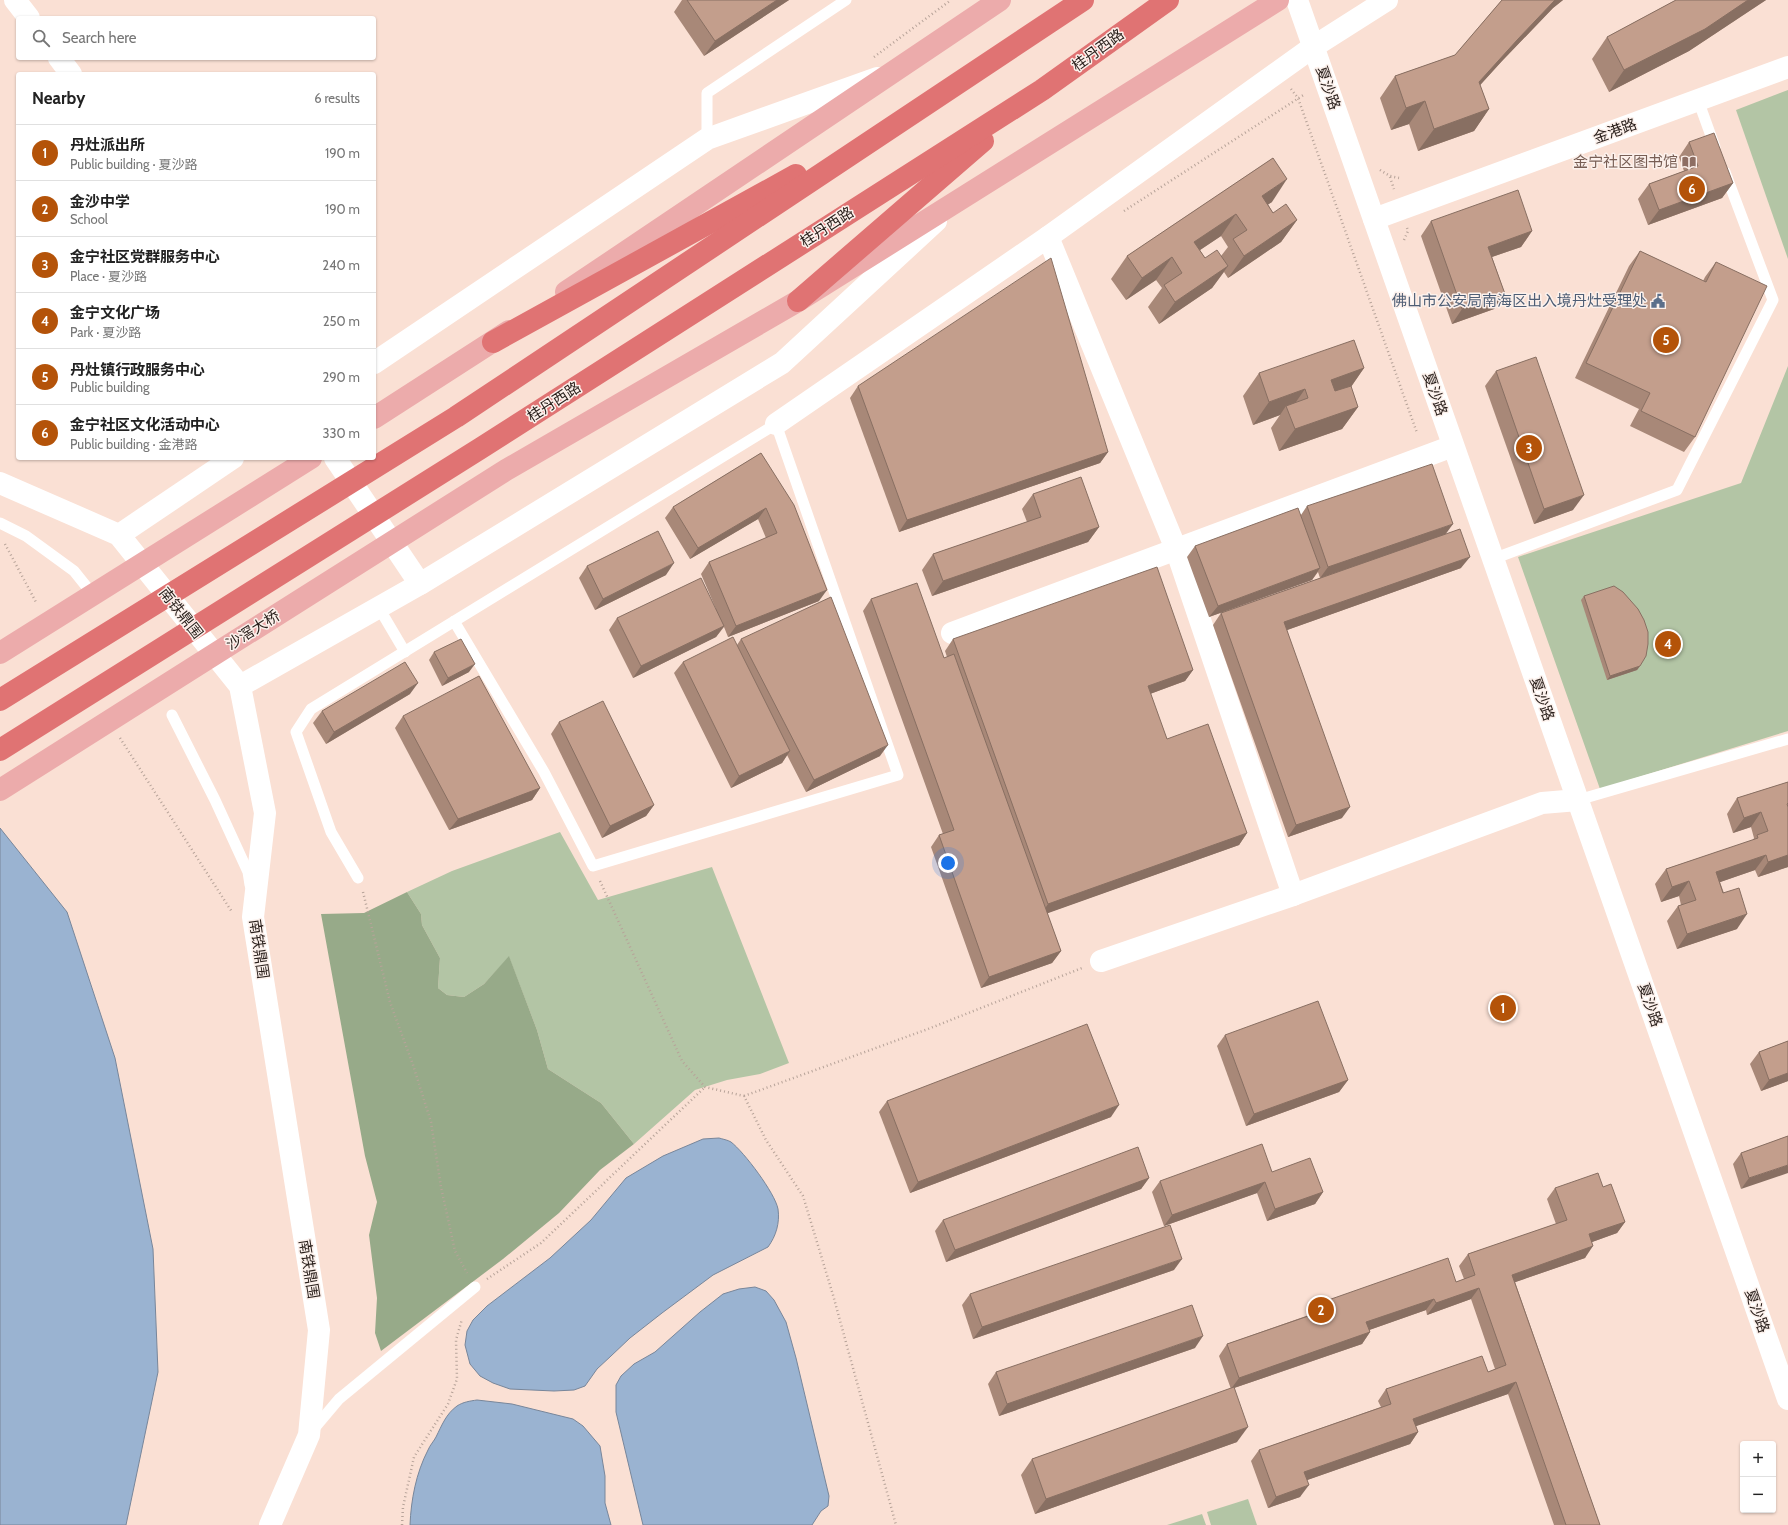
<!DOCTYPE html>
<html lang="en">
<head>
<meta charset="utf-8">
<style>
  :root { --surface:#fff; --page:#f2f2f2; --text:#222; --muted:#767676; --line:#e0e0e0; --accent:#b45309 }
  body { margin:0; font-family:Cabin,"Noto Sans SC",sans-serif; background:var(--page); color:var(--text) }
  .controls { position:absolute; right:12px; bottom:12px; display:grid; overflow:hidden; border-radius:4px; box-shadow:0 1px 3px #0004 }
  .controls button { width:36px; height:36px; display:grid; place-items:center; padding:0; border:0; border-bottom:1px solid var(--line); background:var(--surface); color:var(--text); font:20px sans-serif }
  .you { position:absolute; left:948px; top:863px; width:14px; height:14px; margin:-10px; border:3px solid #fff; border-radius:50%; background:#1a73e8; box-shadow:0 0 0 6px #1a73e833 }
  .badge { display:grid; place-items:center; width:26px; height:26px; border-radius:50%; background:var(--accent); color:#fff; font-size:13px; font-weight:700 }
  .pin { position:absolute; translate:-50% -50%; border:2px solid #fff; box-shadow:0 1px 4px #0006 }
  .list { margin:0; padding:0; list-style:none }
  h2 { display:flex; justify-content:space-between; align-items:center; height:52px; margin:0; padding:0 16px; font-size:17px }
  h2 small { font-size:13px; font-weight:400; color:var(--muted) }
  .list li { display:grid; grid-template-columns:26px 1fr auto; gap:12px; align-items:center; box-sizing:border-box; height:56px; padding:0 16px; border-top:1px solid var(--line) }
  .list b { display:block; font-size:15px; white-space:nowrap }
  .list p { margin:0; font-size:13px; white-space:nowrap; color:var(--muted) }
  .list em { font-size:13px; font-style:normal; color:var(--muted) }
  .icon { flex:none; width:22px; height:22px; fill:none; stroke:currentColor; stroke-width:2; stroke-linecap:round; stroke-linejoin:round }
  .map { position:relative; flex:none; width:1788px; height:1525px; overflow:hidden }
  .search { position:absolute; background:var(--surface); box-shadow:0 1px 3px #0004; left:16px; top:16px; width:360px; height:44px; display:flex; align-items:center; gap:10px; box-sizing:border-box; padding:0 14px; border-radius:4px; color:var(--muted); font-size:15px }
  .panel { position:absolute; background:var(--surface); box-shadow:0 1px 3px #0004; left:16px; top:72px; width:360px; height:388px; border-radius:4px }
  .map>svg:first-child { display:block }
  .green { fill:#b3c5a5 }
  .forest { fill:#97aa89 }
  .water { fill:#9ab3d1; stroke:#78869a }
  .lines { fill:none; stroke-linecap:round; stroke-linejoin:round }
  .path { stroke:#b7a399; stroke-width:2.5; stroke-dasharray:1 3; stroke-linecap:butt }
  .lane { stroke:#fff; stroke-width:11 }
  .street { stroke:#fff; stroke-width:22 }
  .secondary { stroke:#fff; stroke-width:22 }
  .primary { stroke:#ecabab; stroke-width:22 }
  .highway { stroke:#e07373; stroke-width:22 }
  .wall { fill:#a88878; fill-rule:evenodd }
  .shaded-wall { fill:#886f62 }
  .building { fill:#c39e8c; stroke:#886f62 }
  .labels { text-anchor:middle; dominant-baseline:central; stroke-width:3; stroke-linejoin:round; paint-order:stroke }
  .street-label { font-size:15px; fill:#281e1a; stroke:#fcf1ec }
  .education-label { font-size:15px; fill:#785e54; stroke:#fcf1ec; text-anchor:end }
  .service-label { font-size:15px; fill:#4e5e75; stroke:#fcf1ec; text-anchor:end }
</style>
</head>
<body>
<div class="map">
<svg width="1788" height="1525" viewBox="0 0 1788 1525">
  <rect width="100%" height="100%" fill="#fae0d4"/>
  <g class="green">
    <polygon points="1788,90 1788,259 1736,110"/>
    <polygon points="1788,366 1788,731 1600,789 1518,557 1741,483"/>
    <polygon points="560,832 598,900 712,867 789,1063 760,1074 727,1080 695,1090 634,1144 601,1103 548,1069 537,1030 509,957 484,984 464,997 447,995 438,988 440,958 422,925 421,914 407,892 452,871"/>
    <polygon points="1248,1499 1257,1525 1211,1525 1207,1512"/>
    <polygon points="1202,1514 1206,1525 1167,1525"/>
  </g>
  <polygon class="forest" points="407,892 421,914 422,925 440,958 438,988 447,995 464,997 484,984 509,956 537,1030 548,1069 601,1103 634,1144 600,1170 559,1213 503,1259 381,1351 375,1333 377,1298 369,1235 377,1202 365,1156 321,914 364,913"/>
  <g class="water">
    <polygon points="0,828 67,912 115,1058 153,1249 158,1372 126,1525 0,1525"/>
    <path d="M719 1138C722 1139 728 1140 731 1142 744 1152 775 1193 778 1209 780 1223 776 1236 768 1247L713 1275 662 1313 630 1338 611 1356 597 1369 585 1386 574 1390 554 1391 510 1389 493 1383 480 1376 470 1364 465 1345 467 1331 473 1320 487 1306 550 1258 591 1220 626 1178 663 1156 703 1139Z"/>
    <polygon points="755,1287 766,1291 774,1300 786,1322 796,1358 829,1496 828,1506 821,1511 812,1525 643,1525 616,1412 616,1385 621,1376 634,1364 655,1352 700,1312 723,1294 739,1289"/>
    <path d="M477 1400 512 1404 573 1419 583 1426 600 1446 605 1476V1503L611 1525H410C411 1500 416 1473 428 1450 430 1445 434 1441 436 1437 442 1425 446 1414 457 1406 463 1402 470 1401 477 1400Z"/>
  </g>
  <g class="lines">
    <g class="path">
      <polyline points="874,57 951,0"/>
      <polyline points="1291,89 1298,98 1417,433"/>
      <polyline points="1380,170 1390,176 1399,178"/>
      <polyline points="1390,177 1394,189"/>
      <polyline points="1124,211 1305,94"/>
      <polyline points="1404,240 1408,231 1407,228"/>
      <polyline points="5,544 37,604"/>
      <polyline points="120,738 232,912"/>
      <polyline points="600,881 682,1061 705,1087 744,1096 766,1140 803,1196 833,1295 896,1525"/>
      <polyline points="363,892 390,1002 413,1065 431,1122 441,1187 455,1251 467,1273"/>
      <polyline points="744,1096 928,1029 1082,968"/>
      <polyline points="487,1279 541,1243 705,1087"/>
      <polyline points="402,1525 403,1507 414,1457 448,1404 457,1379 456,1340 462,1319"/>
    </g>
    <g class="lane">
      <polyline points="1698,100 1715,147"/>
      <polyline points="707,139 707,93 846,0"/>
      <polyline points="0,523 26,536 74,571 86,586"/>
      <polyline points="1493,559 1677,490 1773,300 1725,172"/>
      <polyline points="379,608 405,652"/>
      <polyline points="172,715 215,800 248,872 250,885"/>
      <polyline points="1578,800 1788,739"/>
      <polyline points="358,878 331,832 296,732 311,709 776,424 898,775 593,866 544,772 454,621"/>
      <polyline points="312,1431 339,1399 475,1287"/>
    </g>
    <g class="street">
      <polyline points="15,0 29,18"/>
      <polyline points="59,58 71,74"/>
      <polyline points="1048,237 1176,549 1293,895"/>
      <polyline points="374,363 707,139 877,78"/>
      <polyline points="776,424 1048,237 1313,47 1387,0"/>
      <polyline points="335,458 420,584"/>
      <polyline points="0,483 119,535 240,686 265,813 253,917 319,1330 309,1435 270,1525"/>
      <polyline points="119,535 233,458"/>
      <polyline points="952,633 1453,446"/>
      <polyline points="240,686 420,584 782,363 936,221"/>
      <polyline points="1101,961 1293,895 1542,803 1578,800"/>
    </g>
    <g class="secondary">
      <polyline points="1297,0 1788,1399"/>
      <polyline points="1374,219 1788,67"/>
    </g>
    <g class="primary">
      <polyline points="566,292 1000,0"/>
      <polyline points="374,418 509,331"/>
      <polyline points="0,653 311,458"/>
      <polyline points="0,790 506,470 798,301 1278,0"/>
    </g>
    <g class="highway">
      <polyline points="798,301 983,141"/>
      <polyline points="493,342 796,175"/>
      <polyline points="0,700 456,417 1083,0"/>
      <polyline points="0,750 481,448 1042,90 1168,0"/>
    </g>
  </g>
  <g class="wall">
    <polygon points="682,0 789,0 704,56 674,12"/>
    <polygon points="1502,0 1563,0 1553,8 1502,61 1480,85 1489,109 1474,131 1418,151 1409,124 1391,130 1380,98 1395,76 1455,55"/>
    <polygon points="1676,0 1766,0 1689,51 1609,92 1592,59 1607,37"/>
    <polygon points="1689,142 1733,183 1722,198 1648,225 1638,199 1649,184 1684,171 1679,157"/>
    <path d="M1273 158 1272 202 1268 204 1273 213 1297 220 1281 242 1228 278 1224 272 1212 288 1159 324 1148 307 1162 288 1156 280 1126 300 1111 279 1127 256ZM1221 236 1228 247 1221 256 1205 258 1200 250Z"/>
    <polygon points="1431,221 1532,231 1521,247 1492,257 1505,294 1494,309 1452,324 1421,236"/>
    <polygon points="1640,251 1703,281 1705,277 1716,262 1695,437 1684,452 1630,426 1639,409 1575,378 1629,266"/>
    <polygon points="1364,368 1351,387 1358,407 1342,429 1279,451 1271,428 1280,415 1253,425 1243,396 1259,373"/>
    <polygon points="1496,371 1573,510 1534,524 1485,386"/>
    <polygon points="858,386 1108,452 1100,463 899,532 850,398"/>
    <polygon points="761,453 819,601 728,637 724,627 716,637 633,678 609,630 617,618 716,609 701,574 709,562 766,538 758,519 690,559 665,518 673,507"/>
    <polygon points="1033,494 1099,527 1088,542 932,596 922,570 933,554 1027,522 1022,509"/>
    <polygon points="1307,506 1445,534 1461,568 1287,630 1342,818 1288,837 1213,625 1221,613 1366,562 1320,578 1318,572 1312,580 1209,617 1187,557 1195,546 1301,515"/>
    <polygon points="587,566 666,575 595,610 579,578"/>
    <polygon points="1584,596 1640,666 1637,670 1607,680 1581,600"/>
    <polygon points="871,599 944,658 947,657 945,651 953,639 1193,670 1185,681 1150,694 1167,739 1247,833 1239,845 1047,913 1061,951 1052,963 981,988 931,847 939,835 943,834 863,611"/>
    <polygon points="741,639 880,756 806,792 787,755 782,763 731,788 674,673 683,662 737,645"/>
    <polygon points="434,652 469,672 442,686 429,660"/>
    <polygon points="410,694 326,744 313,723 322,711"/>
    <polygon points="403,716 540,788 532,800 449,830 395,728"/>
    <polygon points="559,722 654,805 646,816 602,838 551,734"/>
    <polygon points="1788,782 1788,867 1758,877 1755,870 1720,882 1737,929 1677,949 1667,921 1678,906 1681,905 1679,896 1661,902 1655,884 1666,869 1753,840 1754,838 1751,827 1733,833 1727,814 1737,798"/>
    <polygon points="1225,1035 1348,1080 1339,1092 1246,1126 1217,1046"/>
    <polygon points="1788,1041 1788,1081 1761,1091 1750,1064 1759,1052"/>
    <polygon points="887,1101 1111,1117 910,1193 879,1112"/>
    <polygon points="1788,1136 1741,1189 1733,1164 1741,1153"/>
    <polygon points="1272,1172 1323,1192 1315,1204 1267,1221 1257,1193 1164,1226 1152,1192 1160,1181"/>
    <polygon points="1149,1178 1141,1189 946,1262 935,1231 943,1220"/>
    <polygon points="1603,1187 1625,1222 1617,1233 1592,1242 1585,1258 1515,1282 1600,1525 1554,1525 1508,1394 1416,1426 1418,1432 1410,1444 1307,1480 1300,1497 1268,1508 1251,1461 1259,1450 1381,1407 1378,1401 1386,1389 1488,1372 1495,1369 1471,1299 1427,1315 1426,1310 1369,1330 1370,1332 1362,1344 1234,1388 1237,1442 1035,1514 1021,1475 1032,1459 1231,1389 1219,1356 1227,1344 1309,1315 1317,1304 1456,1282 1464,1279 1459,1266 1468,1254 1556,1224 1547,1199 1555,1188"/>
    <polygon points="1174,1270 973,1339 962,1305 970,1294"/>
    <polygon points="1195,1348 999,1416 988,1384 996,1372"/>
  </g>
  <g class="shaded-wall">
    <polygon points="777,0 789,0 704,56 715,41"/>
    <polygon points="1555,0 1563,0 1553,8 1502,61 1463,104 1479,82 1518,39"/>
    <polygon points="1748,0 1766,0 1689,51 1609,92 1624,70"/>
    <polygon points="1425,101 1409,124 1391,130 1406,108"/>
    <polygon points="1489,109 1474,131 1418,151 1434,129"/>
    <polygon points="1287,179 1272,202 1246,219 1262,196"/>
    <polygon points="1733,183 1722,198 1648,225 1659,210"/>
    <polygon points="1236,214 1221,236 1179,264 1194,242"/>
    <polygon points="1297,220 1281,242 1228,278 1244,256"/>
    <polygon points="1532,231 1521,247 1477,262 1488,247"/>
    <polygon points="1172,257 1156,280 1126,300 1142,278"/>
    <polygon points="1228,266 1212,288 1159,324 1175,302"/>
    <polygon points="1505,294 1494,309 1452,324 1462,309"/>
    <polygon points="1364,368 1348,391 1316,402 1331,380"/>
    <polygon points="1305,389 1289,412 1286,406 1280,415 1253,425 1269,402"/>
    <polygon points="1358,407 1342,429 1279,451 1295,429"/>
    <polygon points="1108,452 1100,463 899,532 907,520"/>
    <polygon points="1584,495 1573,510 1534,524 1544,509"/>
    <polygon points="766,508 758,519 690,559 698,548"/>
    <polygon points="1453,524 1445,535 1320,578 1328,567"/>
    <polygon points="1099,527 1088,542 932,596 943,581"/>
    <polygon points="1470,557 1461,568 1276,634 1284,622"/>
    <polygon points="674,563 666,575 595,610 603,599"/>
    <polygon points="1320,568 1312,580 1209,617 1218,606"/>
    <polygon points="827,590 819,601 728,637 736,626"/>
    <polygon points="724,626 716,637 633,678 641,666"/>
    <polygon points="475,664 469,672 442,686 448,678"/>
    <polygon points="1640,666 1637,670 1607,680 1610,676"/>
    <polygon points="1193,670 1185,681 1139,698 1148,686"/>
    <polygon points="418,683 410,694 326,744 334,732"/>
    <polygon points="888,745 880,756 806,792 814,780"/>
    <polygon points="790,751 782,763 731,788 739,776"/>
    <polygon points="540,788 532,800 449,830 458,819"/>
    <polygon points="654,805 646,816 602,838 610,826"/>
    <polygon points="1350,807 1342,818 1288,837 1296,825"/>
    <polygon points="1761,812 1751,827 1733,833 1744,818"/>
    <polygon points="1247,833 1239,845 1040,916 1048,904"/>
    <polygon points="1766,855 1755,870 1706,887 1716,872"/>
    <polygon points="1788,855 1788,867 1758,877 1768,862"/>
    <polygon points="1689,881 1679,896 1661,902 1672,887"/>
    <polygon points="1747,914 1737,929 1677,949 1687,934"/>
    <polygon points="1061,951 1052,963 981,988 989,977"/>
    <polygon points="1788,1073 1788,1081 1761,1091 1769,1080"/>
    <polygon points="1348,1080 1339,1092 1246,1126 1254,1114"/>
    <polygon points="1119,1105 1111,1117 910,1193 918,1182"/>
    <polygon points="1788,1165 1788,1173 1741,1189 1749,1178"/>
    <polygon points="1149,1178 1141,1189 946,1262 955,1250"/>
    <polygon points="1265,1182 1257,1193 1164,1226 1172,1215"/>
    <polygon points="1323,1192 1315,1204 1267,1221 1275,1209"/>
    <polygon points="1625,1222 1617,1233 1581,1246 1589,1234"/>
    <polygon points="1593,1246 1585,1258 1504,1286 1512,1275"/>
    <polygon points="1182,1259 1174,1270 973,1339 982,1327"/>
    <polygon points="1479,1288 1471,1299 1427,1315 1436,1303"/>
    <polygon points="1434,1299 1426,1310 1358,1334 1366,1322"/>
    <polygon points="1370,1332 1362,1344 1231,1389 1239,1378"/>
    <polygon points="1203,1336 1195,1348 999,1416 1007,1404"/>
    <polygon points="1516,1382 1508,1394 1405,1430 1413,1419"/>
    <polygon points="1248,1427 1237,1442 1035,1514 1046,1499"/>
    <polygon points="1418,1432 1410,1444 1296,1484 1304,1472"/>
    <polygon points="1309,1485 1300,1497 1268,1508 1276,1497"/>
  </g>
  <g class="building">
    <polygon points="687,0 777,0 715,41"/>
    <polygon points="1502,0 1555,0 1518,39 1479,82 1489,109 1434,129 1425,101 1406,108 1395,76 1455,55"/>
    <polygon points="1676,0 1748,0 1705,29 1624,70 1607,37"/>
    <polygon points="1714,133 1733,183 1659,210 1649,184 1698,166 1689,142"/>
    <polygon points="1273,158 1287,179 1262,196 1273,213 1286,204 1297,220 1244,256 1233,239 1247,230 1236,214 1194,242 1205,258 1217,250 1228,266 1175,302 1164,285 1182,273 1172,257 1142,278 1127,256"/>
    <polygon points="1518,190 1532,231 1488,247 1505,294 1462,309 1431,221"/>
    <polygon points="1640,251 1706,282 1716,262 1767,286 1695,437 1641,411 1650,393 1586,363"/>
    <polygon points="1051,258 1108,452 907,520 858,386"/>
    <polygon points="1354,340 1364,368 1331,380 1335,391 1351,386 1358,407 1295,429 1286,406 1308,398 1305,389 1269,402 1259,373"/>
    <polygon points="1536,357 1584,495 1544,509 1496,371"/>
    <polygon points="761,453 794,505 827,590 736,626 709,562 777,533 766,508 698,548 673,507"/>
    <polygon points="1432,464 1453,524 1328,567 1307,506"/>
    <polygon points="1081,477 1099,527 943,581 933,554 1041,517 1033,494"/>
    <polygon points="1298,508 1320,568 1218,606 1195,546"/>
    <polygon points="1460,529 1470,557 1284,622 1350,807 1296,825 1221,613"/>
    <polygon points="658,531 674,563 603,599 587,566"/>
    <polygon points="1157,567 1193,670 1148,686 1167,739 1208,724 1247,833 1048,904 953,639"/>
    <polygon points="701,578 724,626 641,666 617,618"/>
    <polygon points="917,583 944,658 954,654 1061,951 989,977 939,835 954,830 871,599"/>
    <polygon points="1614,586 1623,592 1638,609 1644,620 1648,632 1648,644 1646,656 1640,666 1610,676 1584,596"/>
    <polygon points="831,597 888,745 814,780 741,639"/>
    <polygon points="733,637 790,751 739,776 683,662"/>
    <polygon points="461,639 475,664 448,678 434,652"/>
    <polygon points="405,662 418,683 334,732 322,711"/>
    <polygon points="479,676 540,788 458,819 403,716"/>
    <polygon points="603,701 654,805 610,826 559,722"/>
    <polygon points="1788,782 1788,803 1787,804 1788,807 1788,855 1768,862 1766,855 1716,872 1723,893 1739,888 1747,914 1687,934 1678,906 1696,900 1689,881 1672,887 1666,869 1758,838 1757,835 1768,831 1761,812 1744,818 1737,798"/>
    <polygon points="1318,1001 1348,1080 1254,1114 1225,1035"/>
    <polygon points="1087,1024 1119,1105 918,1182 887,1101"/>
    <polygon points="1788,1041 1788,1073 1769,1080 1759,1052"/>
    <polygon points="1788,1136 1788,1165 1749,1178 1741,1153"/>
    <polygon points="1262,1144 1272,1172 1310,1158 1323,1192 1275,1209 1265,1182 1172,1215 1160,1181"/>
    <polygon points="1138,1147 1149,1178 955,1250 943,1220"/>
    <polygon points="1598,1173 1603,1187 1611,1184 1625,1222 1589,1234 1593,1246 1512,1275 1600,1525 1566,1525 1516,1382 1413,1419 1418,1432 1304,1472 1309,1485 1276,1497 1259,1450 1391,1404 1386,1389 1482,1356 1488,1372 1506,1365 1479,1288 1436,1303 1434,1299 1366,1322 1370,1332 1239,1378 1227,1344 1320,1312 1317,1304 1448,1258 1456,1282 1475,1275 1468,1254 1567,1220 1555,1188"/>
    <polygon points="1170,1225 1182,1259 982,1327 970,1294"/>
    <polygon points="1192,1305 1203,1336 1007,1404 996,1372"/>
    <polygon points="1234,1387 1248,1427 1046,1499 1032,1459"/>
  </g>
  <defs>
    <symbol id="library-bare" viewBox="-9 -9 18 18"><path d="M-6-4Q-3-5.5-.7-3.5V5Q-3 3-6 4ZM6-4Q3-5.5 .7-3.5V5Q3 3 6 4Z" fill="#8d6e63" stroke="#fcf1ec" stroke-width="2.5" paint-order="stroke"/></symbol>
    <symbol id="civic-bare" viewBox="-9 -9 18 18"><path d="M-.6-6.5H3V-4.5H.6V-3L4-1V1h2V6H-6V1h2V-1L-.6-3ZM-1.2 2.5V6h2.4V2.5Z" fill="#5c6f8a" stroke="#fcf1ec" stroke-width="2.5" paint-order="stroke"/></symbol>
  </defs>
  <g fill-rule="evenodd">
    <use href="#library-bare" x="1679" y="152" width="20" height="20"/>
    <use href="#civic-bare" x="1648" y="291" width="20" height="20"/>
  </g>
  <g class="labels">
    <g class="street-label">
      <text transform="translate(1098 50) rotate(-36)">桂丹西路</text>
      <text transform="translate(1328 88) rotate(71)">夏沙路</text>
      <text transform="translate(1615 131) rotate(-20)">金港路</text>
      <text transform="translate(827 227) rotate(-33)">桂丹西路</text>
      <text transform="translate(1435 394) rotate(71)">夏沙路</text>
      <text transform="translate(554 402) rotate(-33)">桂丹西路</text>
      <text transform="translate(181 613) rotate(52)">南铁鼎围</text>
      <text transform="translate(253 630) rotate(-32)">沙滘大桥</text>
      <text transform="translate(1542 699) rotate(71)">夏沙路</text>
      <text transform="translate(259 949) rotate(82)">南铁鼎围</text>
      <text transform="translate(1650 1005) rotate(71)">夏沙路</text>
      <text transform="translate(309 1269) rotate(81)">南铁鼎围</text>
      <text transform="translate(1757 1311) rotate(71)">夏沙路</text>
    </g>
    <g class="education-label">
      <text x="1678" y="162">金宁社区图书馆</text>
    </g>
    <g class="service-label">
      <text x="1647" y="301">佛山市公安局南海区出入境丹灶受理处</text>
    </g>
  </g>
</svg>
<div class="controls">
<button>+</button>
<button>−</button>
</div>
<div class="you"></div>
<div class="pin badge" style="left:1503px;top:1008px">1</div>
<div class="pin badge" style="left:1321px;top:1310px">2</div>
<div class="pin badge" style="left:1529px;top:448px">3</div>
<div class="pin badge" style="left:1668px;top:644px">4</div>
<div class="pin badge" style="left:1666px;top:340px">5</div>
<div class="pin badge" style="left:1692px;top:189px">6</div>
<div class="search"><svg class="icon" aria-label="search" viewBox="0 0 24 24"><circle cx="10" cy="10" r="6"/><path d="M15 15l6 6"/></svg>Search here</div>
<section class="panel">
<h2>Nearby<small>6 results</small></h2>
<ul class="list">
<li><span class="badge">1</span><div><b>丹灶派出所</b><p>Public building · 夏沙路</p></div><em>190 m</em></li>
<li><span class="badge">2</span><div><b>金沙中学</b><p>School</p></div><em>190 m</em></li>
<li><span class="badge">3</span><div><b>金宁社区党群服务中心</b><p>Place · 夏沙路</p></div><em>240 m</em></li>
<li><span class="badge">4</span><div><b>金宁文化广场</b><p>Park · 夏沙路</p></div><em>250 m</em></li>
<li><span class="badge">5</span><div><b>丹灶镇行政服务中心</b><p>Public building</p></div><em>290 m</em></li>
<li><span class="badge">6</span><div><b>金宁社区文化活动中心</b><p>Public building · 金港路</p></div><em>330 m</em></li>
</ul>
</section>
</div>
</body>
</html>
